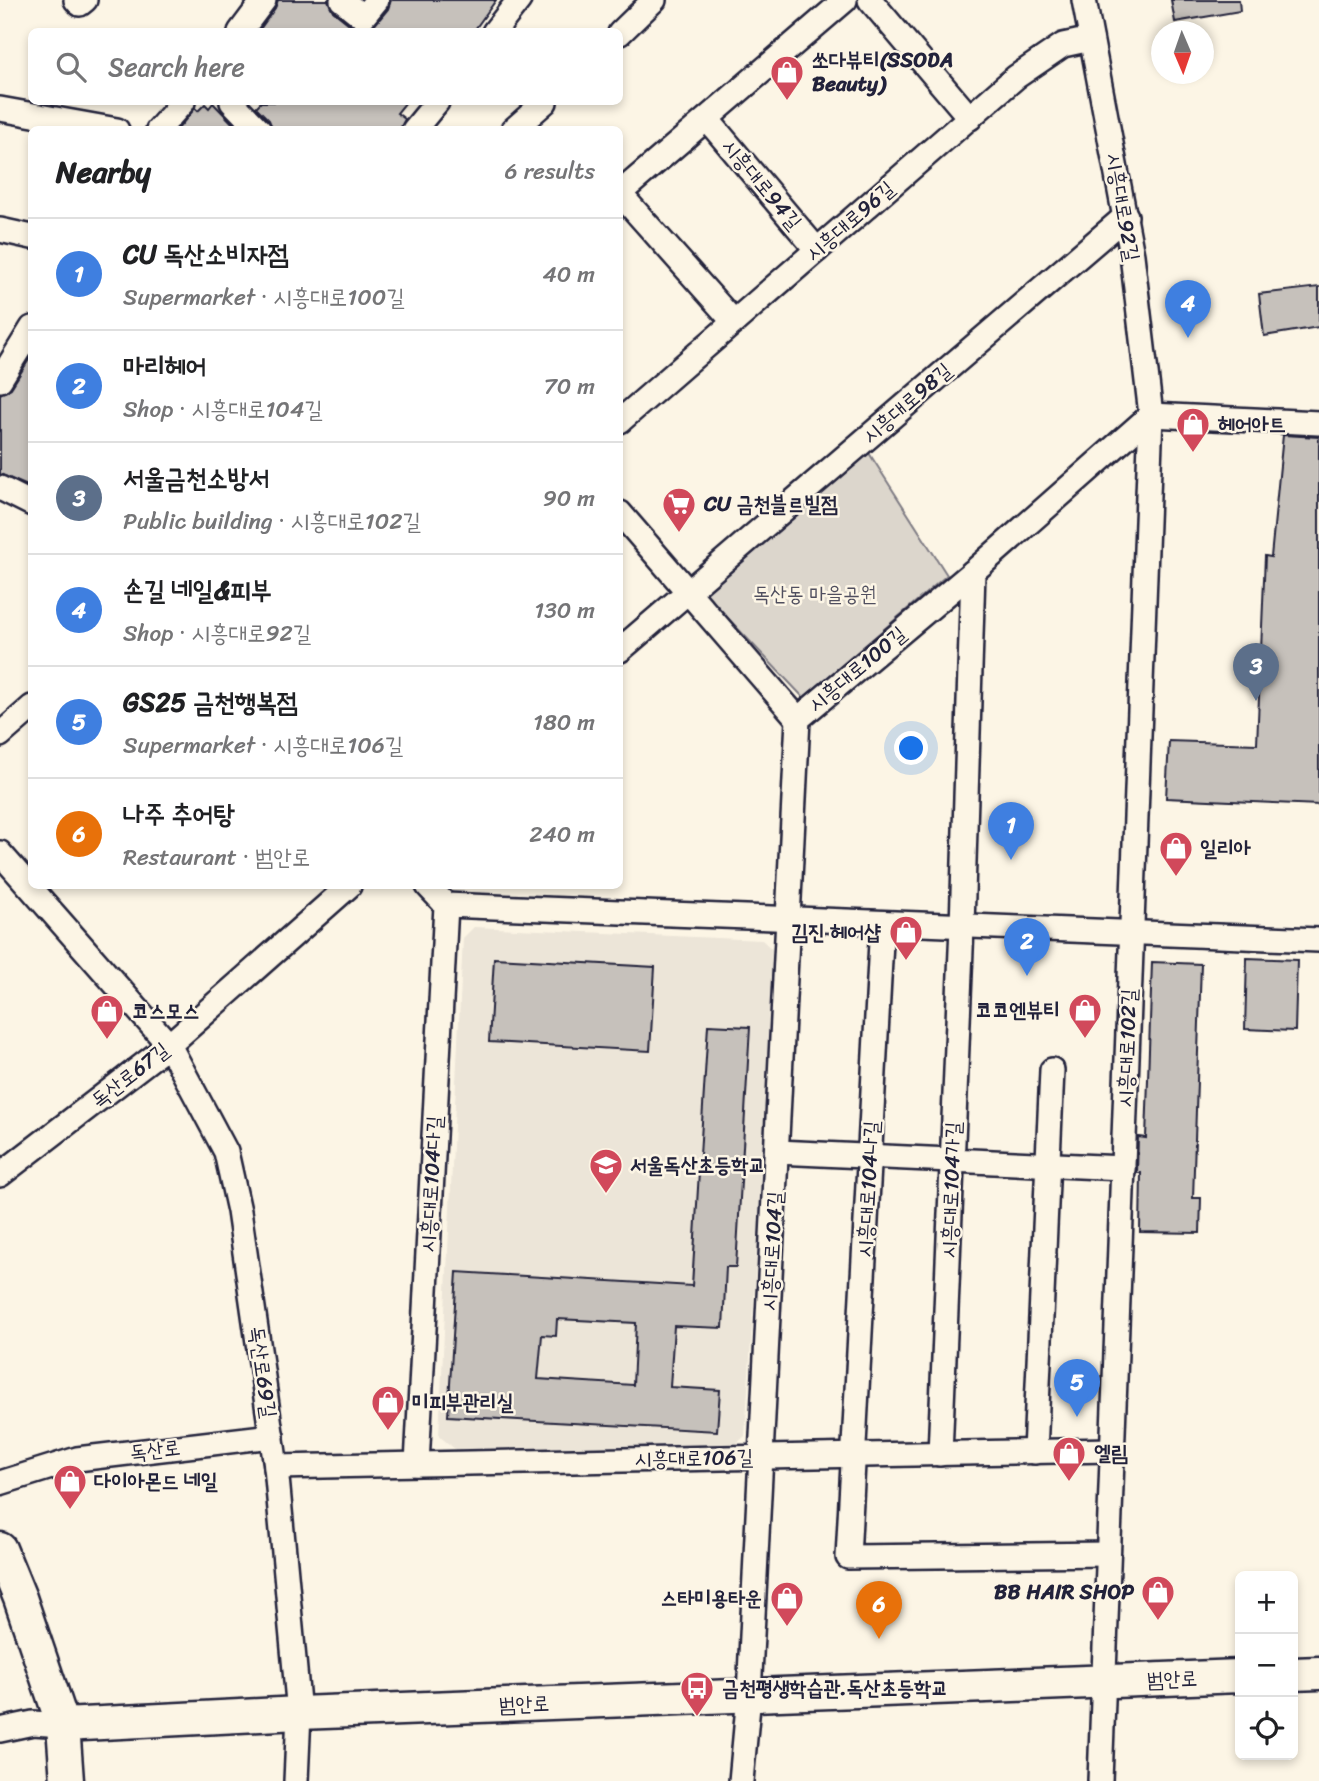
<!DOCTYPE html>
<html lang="en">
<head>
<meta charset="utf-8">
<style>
  :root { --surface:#fff; --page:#f2f2f2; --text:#202124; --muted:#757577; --line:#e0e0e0; --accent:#7c3aed }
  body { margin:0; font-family:Sriracha,"Poor Story",sans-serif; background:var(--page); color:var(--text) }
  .controls { position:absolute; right:21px; bottom:21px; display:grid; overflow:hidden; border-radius:10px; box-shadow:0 4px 10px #0003 }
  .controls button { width:63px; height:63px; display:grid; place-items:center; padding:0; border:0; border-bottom:2px solid var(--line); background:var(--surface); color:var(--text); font:35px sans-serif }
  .compass { position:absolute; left:1151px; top:21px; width:63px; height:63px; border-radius:50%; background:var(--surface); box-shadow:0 4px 10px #0003; rotate:178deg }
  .you { position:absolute; left:912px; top:749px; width:24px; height:24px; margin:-18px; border:5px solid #fff; border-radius:50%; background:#1a73e8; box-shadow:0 0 0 10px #1a73e833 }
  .badge { display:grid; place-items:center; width:46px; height:46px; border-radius:50%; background:var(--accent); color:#fff; font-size:23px; font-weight:700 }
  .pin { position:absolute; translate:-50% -58px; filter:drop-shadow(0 2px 4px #0008) }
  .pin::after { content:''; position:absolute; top:37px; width:24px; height:21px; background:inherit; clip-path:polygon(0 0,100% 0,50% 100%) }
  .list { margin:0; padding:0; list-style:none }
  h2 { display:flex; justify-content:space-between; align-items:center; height:91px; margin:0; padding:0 28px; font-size:30px }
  h2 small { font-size:23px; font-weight:400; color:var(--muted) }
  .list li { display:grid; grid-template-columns:46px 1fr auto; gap:21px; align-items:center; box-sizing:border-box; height:112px; padding:0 28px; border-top:2px solid var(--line) }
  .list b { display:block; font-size:26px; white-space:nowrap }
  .list p { margin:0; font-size:23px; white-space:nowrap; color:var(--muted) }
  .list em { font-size:23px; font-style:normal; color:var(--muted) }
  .icon { flex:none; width:38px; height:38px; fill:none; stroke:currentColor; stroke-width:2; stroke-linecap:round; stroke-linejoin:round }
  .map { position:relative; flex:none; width:1319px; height:1781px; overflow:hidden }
  .search { position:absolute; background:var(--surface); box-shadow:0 4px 10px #0003; left:28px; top:28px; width:595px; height:77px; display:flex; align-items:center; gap:18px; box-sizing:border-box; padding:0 24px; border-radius:10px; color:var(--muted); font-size:26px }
  .panel { position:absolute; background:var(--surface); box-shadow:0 4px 10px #0003; left:28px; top:126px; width:595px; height:763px; border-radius:10px }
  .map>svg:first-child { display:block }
  .built { fill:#ece5d8 }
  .green { fill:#dcd6cc; stroke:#7f7c84; stroke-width:2 }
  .building { fill:#c6c1bb; stroke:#22223b; stroke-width:2; fill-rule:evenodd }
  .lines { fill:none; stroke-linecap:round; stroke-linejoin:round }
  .street-casing { stroke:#22223b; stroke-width:28 }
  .secondary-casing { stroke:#22223b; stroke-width:37 }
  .street { stroke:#fcf5e5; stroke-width:23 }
  .secondary { stroke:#fcf5e5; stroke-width:32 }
  .labels { text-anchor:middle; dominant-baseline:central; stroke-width:5; stroke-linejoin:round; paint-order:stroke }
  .poi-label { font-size:21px; font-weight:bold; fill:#22223b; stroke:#fcf5e5; text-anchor:start }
  .street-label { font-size:21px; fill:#22223b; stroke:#fcf5e5 }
  .park-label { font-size:21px; fill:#504f5f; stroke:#fcf5e5 }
</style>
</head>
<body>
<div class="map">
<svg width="1319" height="1781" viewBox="0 0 1319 1781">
  <rect width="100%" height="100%" fill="#fcf5e5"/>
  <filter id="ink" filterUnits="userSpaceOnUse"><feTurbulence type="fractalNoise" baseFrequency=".0143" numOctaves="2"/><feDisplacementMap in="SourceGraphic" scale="14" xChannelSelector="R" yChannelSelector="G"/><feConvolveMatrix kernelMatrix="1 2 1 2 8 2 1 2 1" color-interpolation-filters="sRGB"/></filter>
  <g filter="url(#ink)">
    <polygon class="built" points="474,927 762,940 776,953 745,1436 728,1451 460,1453 439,1436 463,938"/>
    <polygon class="green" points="869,453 947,575 804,698 705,594"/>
    <g class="building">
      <polygon points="278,0 328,0 333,11 354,28 361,31 374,26 388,9 391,0 496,0 473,32 258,32 275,8"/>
      <polygon points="1171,0 1239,0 1240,11 1175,22"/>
      <polygon points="261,102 406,102 397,113 405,119 400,130 273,130 269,120 256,107"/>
      <polygon points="213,103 239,130 177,130 195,108 198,111 205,104 209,108"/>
      <polygon points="1319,287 1319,327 1264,336 1259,294"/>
      <polygon points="30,358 32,358 32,488 0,474 0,394 11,388"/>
      <polygon points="1283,435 1319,437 1319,805 1166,798 1169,741 1257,744 1265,556 1271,557"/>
      <polygon points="494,958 655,967 650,1051 489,1042"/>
      <polygon points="1247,958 1297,960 1295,1031 1245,1029"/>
      <polygon points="1152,962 1201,964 1193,1198 1201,1198 1200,1233 1140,1232 1141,1173 1137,1173 1138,1137 1146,1138"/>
      <path d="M708 1025 750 1027 736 1267H726L723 1328 674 1326 670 1387 720 1390 717 1431 448 1416 457 1272 692 1286ZM557 1319 636 1323 633 1385 538 1379 542 1335 556 1336Z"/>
    </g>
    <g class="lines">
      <defs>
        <g id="street">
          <polyline points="76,0 80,4 85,0"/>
          <polyline points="342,0 363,17 377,0"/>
          <polyline points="870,0 970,118"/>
          <polyline points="1084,0 1132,255 1151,415 1100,1781"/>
          <polyline points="240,32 264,0"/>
          <polyline points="494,32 519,0"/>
          <polyline points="620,33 654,0"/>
          <polyline points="232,102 259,130"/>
          <polyline points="0,109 117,130"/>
          <polyline points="707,119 817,250"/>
          <polyline points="158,130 183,102"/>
          <polyline points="414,130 437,102"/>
          <polyline points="513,130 545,102"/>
          <polyline points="620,193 845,0"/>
          <polyline points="620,194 734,322"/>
          <polyline points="0,230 32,237"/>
          <polyline points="0,380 32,328"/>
          <polyline points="620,421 1016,77 1063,45 1091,39"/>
          <polyline points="0,488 32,504"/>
          <polyline points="620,513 798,719"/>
          <polyline points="620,650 1126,216"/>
          <polyline points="0,735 32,707"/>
          <polyline points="0,853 169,1045 226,1152 239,1211 276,1467 299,1713 296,1781"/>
          <polyline points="428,886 446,905 1319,940"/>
          <polyline points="882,923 848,1557 1108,1554"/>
          <polyline points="777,1152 1123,1168"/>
          <polyline points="0,1175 169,1045 349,886"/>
          <polyline points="1035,1452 1052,1070"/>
          <polyline points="940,1454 962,926 973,572"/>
          <polyline points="417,1464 446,905"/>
          <polyline points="276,1467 1112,1450"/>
          <polyline points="0,1483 77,1459 272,1436"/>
          <polyline points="0,1730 33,1723 63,1725"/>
          <polyline points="741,1781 749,1695 798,719 973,572 1151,415 1319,423"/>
        </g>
        <g id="secondary">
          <polyline points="0,1549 20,1598 63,1725 67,1781"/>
          <polyline points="1293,1674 1319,1673"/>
          <polyline points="63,1725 299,1713 1240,1676"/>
        </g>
      </defs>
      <use href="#street" class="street-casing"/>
      <use href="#secondary" class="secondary-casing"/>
      <use href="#street" class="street"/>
      <use href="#secondary" class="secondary"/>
    </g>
  </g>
  <defs>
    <symbol id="shop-pin" viewBox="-11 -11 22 30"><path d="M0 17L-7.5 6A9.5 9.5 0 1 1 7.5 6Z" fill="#d1495b" stroke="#fcf5e5"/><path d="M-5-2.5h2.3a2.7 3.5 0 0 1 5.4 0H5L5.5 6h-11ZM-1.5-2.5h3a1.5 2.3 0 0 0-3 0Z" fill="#fff"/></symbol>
    <symbol id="supermarket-pin" viewBox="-11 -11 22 30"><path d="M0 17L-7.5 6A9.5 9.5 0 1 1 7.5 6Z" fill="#d1495b" stroke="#fcf5e5"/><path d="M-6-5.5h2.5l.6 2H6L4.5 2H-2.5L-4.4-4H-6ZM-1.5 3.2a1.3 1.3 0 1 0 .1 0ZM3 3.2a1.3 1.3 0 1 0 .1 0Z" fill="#fff"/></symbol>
    <symbol id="school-pin" viewBox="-11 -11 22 30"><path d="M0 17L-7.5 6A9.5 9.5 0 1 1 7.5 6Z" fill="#d1495b" stroke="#fcf5e5"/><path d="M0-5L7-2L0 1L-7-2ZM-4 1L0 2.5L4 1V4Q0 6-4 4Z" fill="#fff"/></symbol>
    <symbol id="bus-pin" viewBox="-11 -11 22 30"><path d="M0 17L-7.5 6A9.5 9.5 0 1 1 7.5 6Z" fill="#d1495b" stroke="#fcf5e5"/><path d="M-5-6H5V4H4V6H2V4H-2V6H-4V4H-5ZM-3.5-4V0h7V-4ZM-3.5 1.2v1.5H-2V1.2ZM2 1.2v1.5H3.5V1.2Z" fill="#fff"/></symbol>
  </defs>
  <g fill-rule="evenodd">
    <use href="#shop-pin" x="768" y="53" width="38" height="52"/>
    <use href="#shop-pin" x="1174" y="405" width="38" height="52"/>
    <use href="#supermarket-pin" x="660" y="485" width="38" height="52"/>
    <use href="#shop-pin" x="1157" y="829" width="38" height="52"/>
    <use href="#shop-pin" x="887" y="913" width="38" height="52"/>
    <use href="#shop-pin" x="1066" y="991" width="38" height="52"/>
    <use href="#shop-pin" x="88" y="992" width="38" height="52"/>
    <use href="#school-pin" x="587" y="1146" width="38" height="52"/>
    <use href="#shop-pin" x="369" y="1383" width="38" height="52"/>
    <use href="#shop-pin" x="1050" y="1434" width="38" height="52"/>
    <use href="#shop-pin" x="51" y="1462" width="38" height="52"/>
    <use href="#shop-pin" x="1139" y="1573" width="38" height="52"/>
    <use href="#shop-pin" x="768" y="1579" width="38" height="52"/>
    <use href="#bus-pin" x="678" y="1669" width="38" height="52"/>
  </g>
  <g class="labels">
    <g class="poi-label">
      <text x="812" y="60">쏘다뷰티(SSODA<tspan x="812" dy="24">Beauty)</tspan></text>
      <text x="1218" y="424">헤어아트</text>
      <text x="704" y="504">CU 금천블르빌점</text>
      <text x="1200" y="848">일리아</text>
      <text x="881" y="932" text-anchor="end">김진 헤어샵</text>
      <text x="1060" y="1010" text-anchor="end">코코엔뷰티</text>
      <text x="132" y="1011">코스모스</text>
      <text x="630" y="1165">서울독산초등학교</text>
      <text x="412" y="1402">미피부관리실</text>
      <text x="1094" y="1453">엘림</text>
      <text x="94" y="1481">다이아몬드 네일</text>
      <text x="1134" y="1592" text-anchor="end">BB HAIR SHOP</text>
      <text x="762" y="1598" text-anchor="end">스타미용타운</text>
      <text x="722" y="1688">금천평생학습관.독산초등학교</text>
    </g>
    <g class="street-label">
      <text transform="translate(762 184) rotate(50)">시흥대로94길</text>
      <text transform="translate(1123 207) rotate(80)">시흥대로92길</text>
      <text transform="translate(850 221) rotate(-41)">시흥대로96길</text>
      <text transform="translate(907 403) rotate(-41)">시흥대로98길</text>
      <text transform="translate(857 669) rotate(-40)">시흥대로100길</text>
      <text transform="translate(1127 1048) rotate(-88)">시흥대로102길</text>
      <text transform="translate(130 1075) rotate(-38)">독산로67길</text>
      <text transform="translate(431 1184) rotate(-87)">시흥대로104다길</text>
      <text transform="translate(868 1189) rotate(-87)">시흥대로104나길</text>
      <text transform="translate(951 1190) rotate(-88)">시흥대로104가길</text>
      <text transform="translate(772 1251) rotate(-87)">시흥대로104길</text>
      <text transform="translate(263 1372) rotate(82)">독산로69길</text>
      <text transform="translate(155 1450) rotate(-7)">독산로</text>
      <text transform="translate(694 1458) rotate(-1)">시흥대로106길</text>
      <text transform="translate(1172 1679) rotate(-2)">범안로</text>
      <text transform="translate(524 1704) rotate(-2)">범안로</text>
    </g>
    <g class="park-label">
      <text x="815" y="594">독산동 마을공원</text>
    </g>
  </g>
</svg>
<div class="controls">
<button>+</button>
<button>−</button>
<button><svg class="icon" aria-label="locate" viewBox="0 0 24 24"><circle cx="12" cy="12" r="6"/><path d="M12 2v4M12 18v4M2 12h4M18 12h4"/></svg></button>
</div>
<svg class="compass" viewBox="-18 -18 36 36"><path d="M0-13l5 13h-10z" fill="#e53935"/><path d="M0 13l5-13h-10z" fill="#757577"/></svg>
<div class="you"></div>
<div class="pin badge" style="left:1011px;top:860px;background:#3f7fe0">1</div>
<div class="pin badge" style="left:1027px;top:976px;background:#3f7fe0">2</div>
<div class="pin badge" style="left:1256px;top:701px;background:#5c6f8a">3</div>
<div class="pin badge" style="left:1188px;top:338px;background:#3f7fe0">4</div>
<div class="pin badge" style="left:1077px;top:1417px;background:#3f7fe0">5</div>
<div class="pin badge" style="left:879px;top:1639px;background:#e8710a">6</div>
<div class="search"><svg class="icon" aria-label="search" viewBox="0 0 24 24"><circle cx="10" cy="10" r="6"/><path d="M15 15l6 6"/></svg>Search here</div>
<section class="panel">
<h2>Nearby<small>6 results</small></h2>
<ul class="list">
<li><span class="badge" style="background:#3f7fe0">1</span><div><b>CU 독산소비자점</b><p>Supermarket · 시흥대로100길</p></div><em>40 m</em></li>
<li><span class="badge" style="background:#3f7fe0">2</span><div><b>마리헤어</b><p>Shop · 시흥대로104길</p></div><em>70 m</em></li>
<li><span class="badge" style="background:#5c6f8a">3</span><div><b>서울금천소방서</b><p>Public building · 시흥대로102길</p></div><em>90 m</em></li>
<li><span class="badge" style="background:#3f7fe0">4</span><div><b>손길 네일&amp;피부</b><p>Shop · 시흥대로92길</p></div><em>130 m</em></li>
<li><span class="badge" style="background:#3f7fe0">5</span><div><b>GS25 금천행복점</b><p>Supermarket · 시흥대로106길</p></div><em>180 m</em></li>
<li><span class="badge" style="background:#e8710a">6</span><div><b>나주 추어탕</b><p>Restaurant · 범안로</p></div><em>240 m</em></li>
</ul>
</section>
</div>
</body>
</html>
